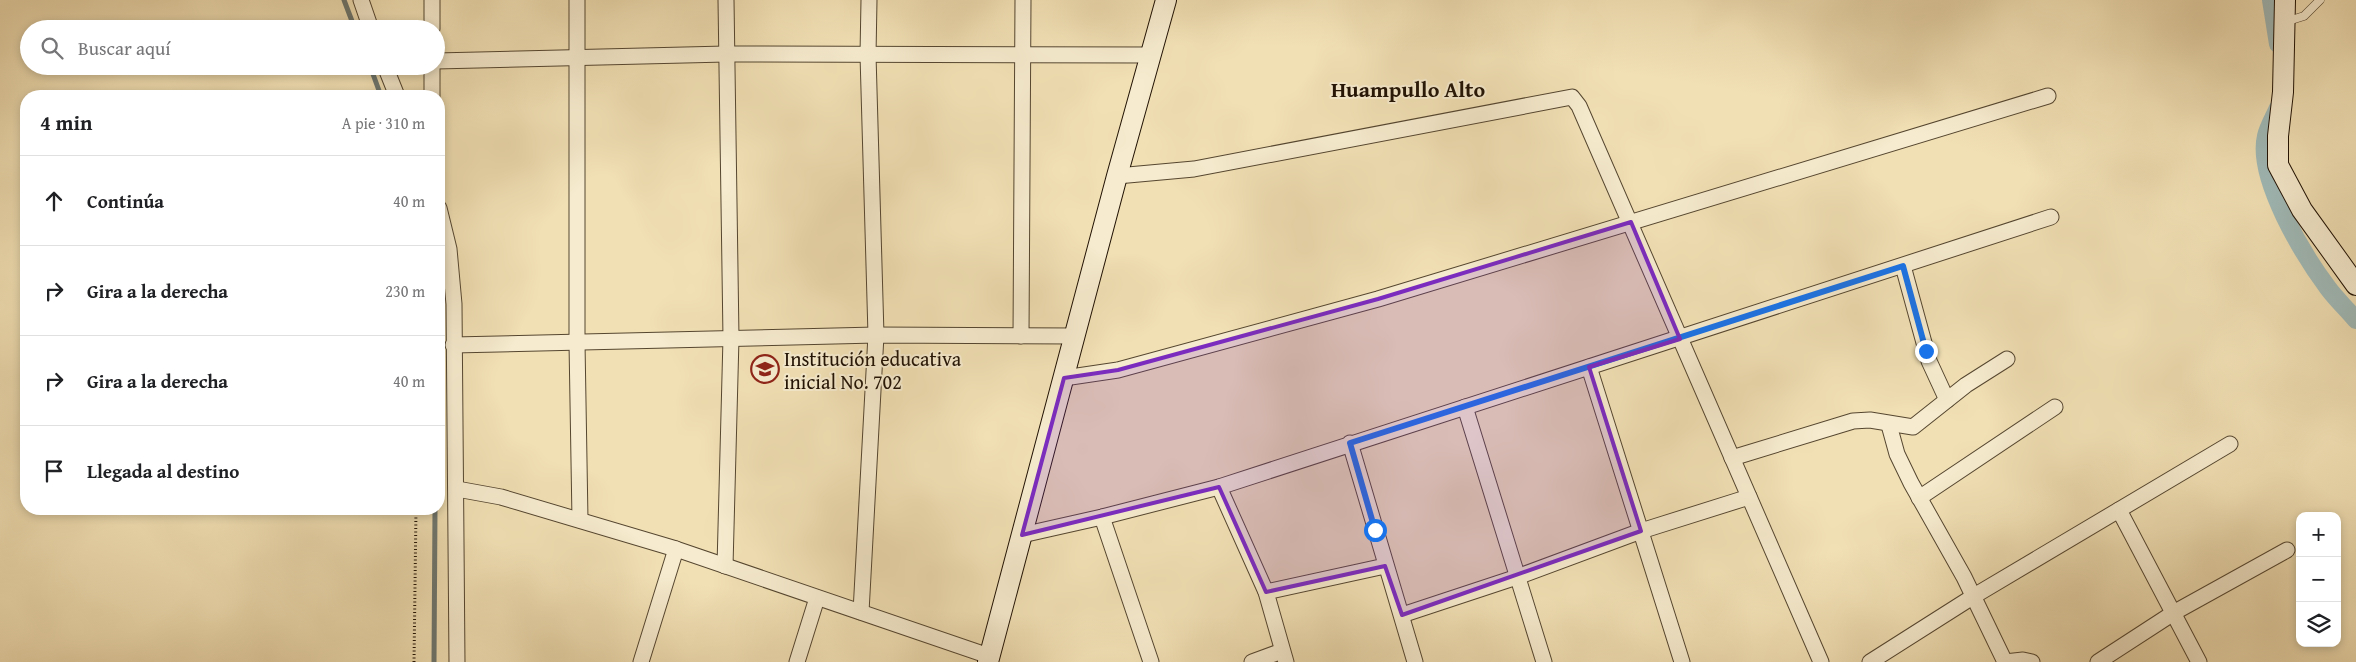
<!DOCTYPE html>
<html lang="es">
<head>
<meta charset="utf-8">
<style>
  :root { --surface:#fff; --page:#f2f2f2; --text:#202124; --muted:#757577; --line:#e0e0e0 }
  body { margin:0; font-family:"Gentium Book Plus",serif; background:var(--page); color:var(--text) }
  .controls { position:absolute; right:15px; bottom:15px; display:grid; overflow:hidden; border-radius:10px; box-shadow:0 2px 8px #0003 }
  .controls button { width:45px; height:45px; display:grid; place-items:center; padding:0; border:0; border-bottom:1px solid var(--line); background:var(--surface); color:var(--text); font:25px sans-serif }
  .stop { position:absolute; width:15px; height:15px; margin:-11px; border:4px solid #1a73e8; border-radius:50%; background:#fff }
  .stop.end { background:#1a73e8; border-color:#fff; box-shadow:0 1px 5px #0008 }
  .list { margin:0; padding:0; list-style:none }
  h2 { display:flex; justify-content:space-between; align-items:center; height:65px; margin:0; padding:0 20px; font-size:21px }
  h2 small { font-size:16px; font-weight:400; color:var(--muted) }
  .list li { display:grid; grid-template-columns:32px 1fr auto; gap:15px; align-items:center; box-sizing:border-box; height:90px; padding:0 20px; border-top:1px solid var(--line) }
  .list b { display:block; font-size:19px; white-space:nowrap }
  .list em { font-size:16px; font-style:normal; color:var(--muted) }
  .icon { flex:none; width:28px; height:28px; fill:none; stroke:currentColor; stroke-width:2; stroke-linecap:round; stroke-linejoin:round }
  .map { position:relative; flex:none; width:2356px; height:662px; overflow:hidden }
  .search { position:absolute; background:var(--surface); box-shadow:0 2px 8px #0003; left:20px; top:20px; width:425px; height:55px; display:flex; align-items:center; gap:12px; box-sizing:border-box; padding:0 18px; border-radius:28px; color:var(--muted); font-size:19px }
  .panel { position:absolute; background:var(--surface); box-shadow:0 2px 8px #0003; left:20px; top:90px; width:425px; height:425px; border-radius:20px }
  .map>svg:first-child { display:block }
  .lines { fill:none; stroke-linecap:round; stroke-linejoin:round }
  .stream { stroke:#6d7770; stroke-width:5 }
  .canal { stroke:#a0bab8; stroke-width:18 }
  .lane-casing { stroke:#554630; stroke-width:9 }
  .street-casing { stroke:#554630; stroke-width:17 }
  .secondary-casing { stroke:#211204; stroke-width:22 }
  .path { stroke:#211204; stroke-width:3; stroke-dasharray:1 2.5; stroke-linecap:butt }
  .lane { stroke:#f6ebce; stroke-width:8 }
  .street { stroke:#f6ebce; stroke-width:15 }
  .secondary { stroke:#f6ebce; stroke-width:20 }
  .route { stroke:#1a73e8; stroke-width:6 }
  .marked { fill:#7b2cbf; fill-opacity:0.2; stroke:#7b2cbf; stroke-width:4; stroke-linejoin:round }
  .labels { text-anchor:middle; dominant-baseline:central; stroke-width:4; stroke-linejoin:round; paint-order:stroke }
  .poi-label { font-size:20px; fill:#211204; stroke:#f6ebce; text-anchor:start }
  .quarter-label { font-size:22px; font-weight:bold; fill:#211204; stroke:#f6ebce }
</style>
</head>
<body>
<div class="map">
<svg width="2356" height="662" viewBox="0 0 2356 662">
  <rect width="100%" height="100%" fill="#f1e0b4"/>
  <filter id="stains"><feTurbulence type="fractalNoise" baseFrequency=".004" numOctaves="4"/><feColorMatrix values="0 0 0 0 .2 0 0 0 0 .09 0 0 0 0 .02 0 0 0 .5 -.17"/></filter>
  <radialGradient id="worn" r=".72"><stop offset=".6" stop-color="#630" stop-opacity="0"/><stop offset="1" stop-color="#630" stop-opacity=".3"/></radialGradient>
  <g class="lines">
    <g class="stream">
      <polyline points="344,0 355,29"/>
      <polyline points="370,66 381,96"/>
      <polyline points="434,662 435,509"/>
    </g>
    <g class="canal">
      <polyline points="2271,0 2278,44"/>
      <path d="M2278 108C2274 117 2268 127 2266 136 2256 178 2304 256 2328 288 2336 299 2347 309 2356 320"/>
    </g>
    <defs>
      <polyline id="lane" points="2285,22 2304,16 2320,0"/>
      <g id="street">
        <polyline points="361,0 371,29"/>
        <polyline points="577,0 577,343 580,520"/>
        <polyline points="432,29 432,0"/>
        <polyline points="436,61 726,54 1152,55"/>
        <polyline points="385,66 397,96"/>
        <polyline points="432,96 432,66"/>
        <polyline points="1117,176 1194,169 1572,97 1579,106 1821,662"/>
        <polyline points="439,208 449,249 454,304 457,662"/>
        <polyline points="1903,266 1929,361 1947,400"/>
        <polyline points="1021,336 1023,0"/>
        <polyline points="453,345 876,335 1076,336"/>
        <polyline points="1589,367 1682,662"/>
        <polyline points="1064,378 1118,370 1378,299 2048,96"/>
        <polyline points="1465,407 1544,662"/>
        <polyline points="1889,425 1897,454 1911,483 1964,577 2005,662"/>
        <polyline points="1350,443 1415,662"/>
        <polyline points="1732,458 1853,421 1870,420 1913,427 1966,385 2007,359"/>
        <polyline points="1219,487 1266,592 1286,662"/>
        <polyline points="457,489 501,497 676,549 989,656"/>
        <polyline points="1919,498 2055,407"/>
        <polyline points="2119,510 2199,662"/>
        <polyline points="1102,517 1151,662"/>
        <polyline points="1022,535 1102,517 1219,487 2051,217"/>
        <polyline points="725,566 731,338 726,0"/>
        <polyline points="1266,592 1385,566"/>
        <polyline points="861,612 876,335 868,55 869,0"/>
        <polyline points="1402,615 1517,577 1641,531 1749,497"/>
        <polyline points="641,662 676,549"/>
        <polyline points="797,662 817,598"/>
        <polyline points="1252,662 1282,651"/>
        <polyline points="1870,662 1974,596 2230,444"/>
        <polyline points="2005,662 2023,660 2032,662"/>
        <polyline points="2098,662 2175,612 2287,550"/>
      </g>
      <g id="secondary">
        <polyline points="2285,0 2283,92 2278,136 2278,165 2302,210 2356,285"/>
        <polyline points="988,662 1117,176 1166,0"/>
      </g>
    </defs>
    <use href="#lane" class="lane-casing"/>
    <use href="#street" class="street-casing"/>
    <use href="#secondary" class="secondary-casing"/>
    <polyline class="path" points="414,662 416,509"/>
    <use href="#lane" class="lane"/>
    <use href="#street" class="street"/>
    <use href="#secondary" class="secondary"/>
  </g>
  <g class="lines">
    <polyline class="route" points="1375,530 1350,443 1903,266 1926,351"/>
  </g>
  <path class="marked" d="M1631 222 1680 339 1589 367 1641 531 1402 615 1385 566 1266 592 1219 487 1022 535 1064 378 1118 370 1378 299Z"/>
  <defs>
    <symbol id="school-ring" viewBox="-11 -11 22 22"><circle r="9.5" fill="#f6ebce" stroke="#8f2418" stroke-width="1.5"/><path d="M0-5L7-2L0 1L-7-2ZM-4 1L0 2.5L4 1V4Q0 6-4 4Z" fill="#8f2418"/></symbol>
  </defs>
  <g fill-rule="evenodd">
    <use href="#school-ring" x="749" y="353" width="32" height="32"/>
  </g>
  <g class="labels">
    <g class="poi-label">
      <text x="784" y="358">Institución educativa<tspan x="784" dy="23">inicial No. 702</tspan></text>
    </g>
    <g class="quarter-label">
      <text x="1408" y="89">Huampullo Alto</text>
    </g>
  </g>
  <rect width="100%" height="100%" filter="url(#stains)"/>
  <rect width="100%" height="100%" fill="url(#worn)"/>
</svg>
<div class="controls">
<button>+</button>
<button>−</button>
<button><svg class="icon" aria-label="layers" viewBox="0 0 24 24"><path d="M12 4l9 5-9 5-9-5zM3 14l9 5 9-5"/></svg></button>
</div>
<div class="stop" style="left:1375px;top:530px"></div>
<div class="stop end" style="left:1926px;top:351px"></div>
<div class="search"><svg class="icon" aria-label="search" viewBox="0 0 24 24"><circle cx="10" cy="10" r="6"/><path d="M15 15l6 6"/></svg>Buscar aquí</div>
<section class="panel">
<h2>4 min<small>A pie · 310 m</small></h2>
<ul class="list">
<li><svg class="icon" aria-label="ahead" viewBox="0 0 24 24"><path d="M12 20V5M6 11l6-6 6 6"/></svg><div><b>Continúa</b></div><em>40 m</em></li>
<li><svg class="icon" aria-label="right" viewBox="0 0 24 24"><path d="M7 20v-9h11M14 6l5 5-5 5"/></svg><div><b>Gira a la derecha</b></div><em>230 m</em></li>
<li><svg class="icon" aria-label="right" viewBox="0 0 24 24"><path d="M7 20v-9h11M14 6l5 5-5 5"/></svg><div><b>Gira a la derecha</b></div><em>40 m</em></li>
<li><svg class="icon" aria-label="arrive" viewBox="0 0 24 24"><path d="M6 21V4h12l-3 4 3 4H6"/></svg><div><b>Llegada al destino</b></div></li>
</ul>
</section>
</div>
</body>
</html>
